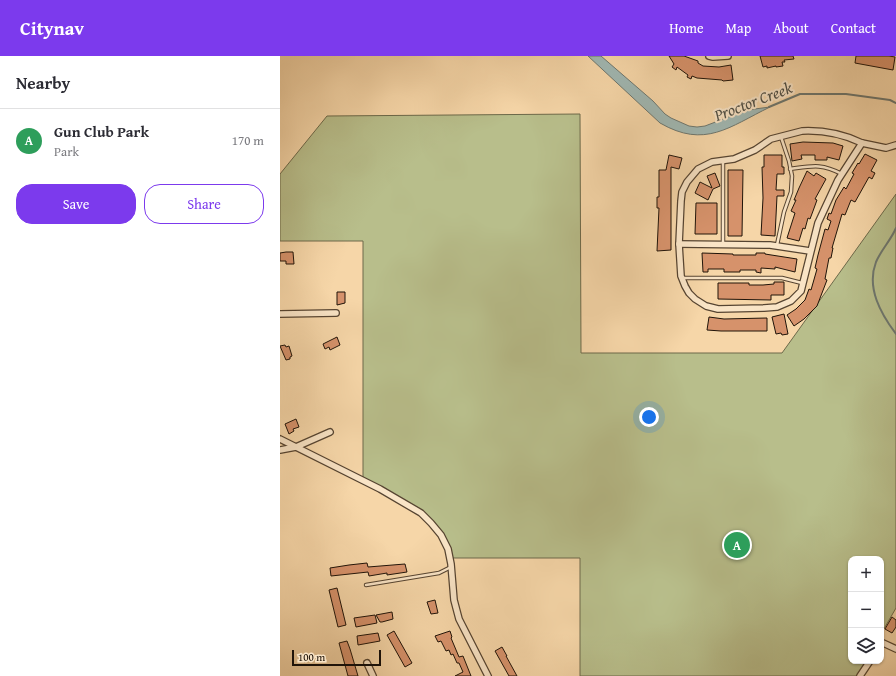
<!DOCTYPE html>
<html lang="en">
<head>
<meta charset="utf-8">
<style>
  :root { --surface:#fff; --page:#f2f2f3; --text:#2b2b33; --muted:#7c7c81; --line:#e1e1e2; --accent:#7c3aed }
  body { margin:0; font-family:"Gentium Book Plus",serif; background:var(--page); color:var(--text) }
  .controls { position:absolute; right:12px; bottom:12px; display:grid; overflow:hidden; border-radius:8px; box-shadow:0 1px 3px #0004 }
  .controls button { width:36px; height:36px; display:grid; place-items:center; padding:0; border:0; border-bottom:1px solid var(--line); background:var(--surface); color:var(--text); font:20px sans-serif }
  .scale { position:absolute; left:12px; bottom:10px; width:89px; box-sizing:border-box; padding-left:4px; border:2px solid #201409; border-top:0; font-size:11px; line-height:14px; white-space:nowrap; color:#201409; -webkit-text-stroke:3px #f9e4c6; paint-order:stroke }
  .you { position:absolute; left:369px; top:361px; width:14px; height:14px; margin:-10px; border:3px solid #fff; border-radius:50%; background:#1a73e8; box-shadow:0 0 0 6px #1a73e833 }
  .badge { display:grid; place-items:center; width:26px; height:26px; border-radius:50%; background:var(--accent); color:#fff; font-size:13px; font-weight:700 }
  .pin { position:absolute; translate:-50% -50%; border:2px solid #fff; box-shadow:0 1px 4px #0006 }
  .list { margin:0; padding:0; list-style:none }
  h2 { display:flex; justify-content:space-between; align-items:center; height:52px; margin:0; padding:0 16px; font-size:17px }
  h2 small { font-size:13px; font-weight:400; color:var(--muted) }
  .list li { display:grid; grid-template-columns:26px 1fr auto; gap:12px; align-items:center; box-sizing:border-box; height:64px; padding:0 16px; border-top:1px solid var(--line) }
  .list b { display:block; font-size:15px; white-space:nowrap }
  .list p { margin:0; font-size:13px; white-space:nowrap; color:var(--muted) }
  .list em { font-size:13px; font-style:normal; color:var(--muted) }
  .actions { display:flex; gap:8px; padding:12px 16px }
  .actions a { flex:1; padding:9px 0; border:1px solid var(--accent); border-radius:16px; text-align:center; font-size:14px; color:var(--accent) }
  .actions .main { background:var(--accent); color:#fff }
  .icon { flex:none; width:22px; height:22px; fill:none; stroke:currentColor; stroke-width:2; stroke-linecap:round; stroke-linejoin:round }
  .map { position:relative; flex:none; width:616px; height:620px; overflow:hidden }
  header { display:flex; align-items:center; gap:24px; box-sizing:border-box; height:56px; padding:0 20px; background:var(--accent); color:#fff }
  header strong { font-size:19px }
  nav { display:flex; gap:22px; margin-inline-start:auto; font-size:14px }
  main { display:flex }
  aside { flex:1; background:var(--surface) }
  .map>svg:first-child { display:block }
  .green { fill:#b8be8b; stroke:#6c694a }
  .water { fill:#a0b7b2; stroke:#6d766e }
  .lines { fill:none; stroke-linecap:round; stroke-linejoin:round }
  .stream { stroke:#6d766e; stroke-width:2 }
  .building { fill:#d6926b; stroke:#201409 }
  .service-casing { stroke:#564431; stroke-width:4.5 }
  .minor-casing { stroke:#564431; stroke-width:8 }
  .service { stroke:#f9e4c6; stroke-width:2.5 }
  .minor { stroke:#f9e4c6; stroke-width:5.5 }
  .labels { text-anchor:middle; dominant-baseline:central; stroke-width:4; stroke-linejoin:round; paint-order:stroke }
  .water-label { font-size:16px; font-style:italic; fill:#4d4d44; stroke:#f9e4c6 }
</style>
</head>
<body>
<header>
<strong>Citynav</strong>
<nav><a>Home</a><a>Map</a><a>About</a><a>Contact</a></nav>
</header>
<main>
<aside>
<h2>Nearby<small></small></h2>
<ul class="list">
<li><span class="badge" style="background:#2e9e5b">A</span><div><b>Gun Club Park</b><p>Park</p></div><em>170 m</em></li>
</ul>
<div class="actions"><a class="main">Save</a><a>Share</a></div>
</aside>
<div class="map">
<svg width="616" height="620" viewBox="0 0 616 620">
  <rect width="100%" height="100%" fill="#f6d6a8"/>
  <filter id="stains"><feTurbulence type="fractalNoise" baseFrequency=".005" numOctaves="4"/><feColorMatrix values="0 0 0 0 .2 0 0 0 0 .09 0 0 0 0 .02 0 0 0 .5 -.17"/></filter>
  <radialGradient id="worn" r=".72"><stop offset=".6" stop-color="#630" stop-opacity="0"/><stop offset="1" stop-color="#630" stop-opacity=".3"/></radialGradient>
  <polygon class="green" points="300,58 301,297 502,297 616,138 616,552 601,578 601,503 571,503 571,605 586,605 577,620 300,620 300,502 170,502 150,465 83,425 83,185 0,185 0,118 47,60"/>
  <path class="water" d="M308 0H321L373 45 385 58 391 62 409 70 417 71 425 70 467 54 490 51C449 71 425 93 380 67Z"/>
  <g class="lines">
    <g class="stream">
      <polyline points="489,51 520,38 566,38 610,44 616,47"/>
      <path d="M616 172C611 184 601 194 596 206 586 232 601 258 616 278"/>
    </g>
  </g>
  <g class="building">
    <polygon points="389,0 404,0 418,5 418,7 423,10 439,11 451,9 453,24 443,25 442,24 417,22 412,20 411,23 407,21 408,19 397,11 396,14 392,11 394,8"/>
    <polygon points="480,0 513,0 514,3 504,4 505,6 502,6 503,10 496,11 496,10 487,12 487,10 483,11"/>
    <polygon points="576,0 609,0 615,1 613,14 575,7"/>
    <polygon points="523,86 553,87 563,90 559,104 547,101 547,104 535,104 535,99 521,99 522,103 512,105 510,88"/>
    <polygon points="585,98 597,104 591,115 595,117 592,123 589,121 575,146 571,144 565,159 562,158 552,192 553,192 551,202 549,202 545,223 547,224 537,250 524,263 514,270 507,259 516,253 525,244 529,233 531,234 537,213 535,212 538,199 545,173 548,174 551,165 547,163 549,157 551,158 556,144 564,131 566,133 574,118 572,117 578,107 579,108"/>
    <polygon points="389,99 402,102 399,113 391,111 391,194 377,195 379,152 377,152 377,141 379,141 379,114 386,114"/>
    <polygon points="484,99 502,99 502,111 504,111 504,118 497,118 496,134 504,134 504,140 497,140 495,180 481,179 483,142 482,111 484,111"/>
    <polygon points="448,114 463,114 462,180 448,180"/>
    <polygon points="527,115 534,120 536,117 546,123 535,143 537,144 533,155 530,163 528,162 525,173 523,172 519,185 507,182 515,157 511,155 516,144 514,144 519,132"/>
    <polygon points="435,117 440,130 433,133 428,144 415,137 420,126 432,132 427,120"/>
    <polygon points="416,147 437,147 437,178 415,178"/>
    <polygon points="6,196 13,196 14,208 6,208 6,205 0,205 0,197"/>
    <polygon points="422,197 453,198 453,199 476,199 476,197 485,197 485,198 517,203 515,216 495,211 495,213 481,212 481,217 476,216 476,214 460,214 460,216 444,216 444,213 428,213 428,216 423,216"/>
    <polygon points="494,226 504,226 504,239 491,239 491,244 438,243 438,227 469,227 469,229 483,229 494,228"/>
    <polygon points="57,236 65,236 65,247 57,249"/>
    <polygon points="504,258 508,278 502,279 501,277 496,278 492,261"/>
    <polygon points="429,261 444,263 487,262 487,275 441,275 427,274"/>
    <polygon points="57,281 60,289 50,294 49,291 45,293 43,288"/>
    <polygon points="5,289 6,291 9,290 12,300 10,301 10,303 6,304 0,290"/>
    <polygon points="16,363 19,371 13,373 14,375 9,378 5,368"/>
    <polygon points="87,507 88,511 125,508 127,516 107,519 107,517 89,520 88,516 51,520 50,512 69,509"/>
    <polygon points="57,532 66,569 58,571 49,534"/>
    <polygon points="155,544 158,557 151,558 147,546"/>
    <polygon points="112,556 113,563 102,566 100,566 96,559"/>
    <polygon points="95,559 97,567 76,571 74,562"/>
    <polygon points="612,561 616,564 616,571 612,577 605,573"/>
    <polygon points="114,575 132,607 125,611 107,579"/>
    <polygon points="170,575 172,581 171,582 179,601 183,600 191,620 175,620 183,616 179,607 177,607 173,598 171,599 169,594 166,595 161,585 158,586 155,580"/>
    <polygon points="98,577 100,585 78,589 77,580"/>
    <polygon points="67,585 70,593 78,620 68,620 59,587"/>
    <polygon points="222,591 227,600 226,600 237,620 229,620 215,595"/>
  </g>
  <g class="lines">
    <defs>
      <g id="service">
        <polyline points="443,105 443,188"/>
        <path d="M510 113C532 110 541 107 562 118"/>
        <polyline points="497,189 504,156 511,136 512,120 509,105 501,81"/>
        <polyline points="402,222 502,222 522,227"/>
        <polyline points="86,529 159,517 171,511"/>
      </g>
      <g id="minor">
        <polyline points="429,0 433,1 448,0"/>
        <path d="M522 75C543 74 563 78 582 87L558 124 538 167 521 235 511 245 497 251 484 252 438 253 426 250 415 243 409 237 405 230 401 220 399 188 401 145 402 136 407 126 418 113 432 106 454 103 475 94 491 83Z"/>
        <polyline points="582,87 606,92 616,89"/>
        <polyline points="399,188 490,189 530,195"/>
        <polyline points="0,258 56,257"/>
        <polyline points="0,383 100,433 141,457 151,467 161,479 168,493 171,508 174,544 179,563 208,620"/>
        <polyline points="0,394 16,391 50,376"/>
        <polyline points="601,586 616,593"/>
        <polyline points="87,607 93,620"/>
        <polyline points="580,620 590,605"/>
      </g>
    </defs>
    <use href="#service" class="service-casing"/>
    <use href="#minor" class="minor-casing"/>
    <use href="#service" class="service"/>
    <use href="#minor" class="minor"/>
  </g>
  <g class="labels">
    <g class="water-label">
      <text transform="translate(473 45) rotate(-21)">Proctor Creek</text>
    </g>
  </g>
  <rect width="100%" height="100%" filter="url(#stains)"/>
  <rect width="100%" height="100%" fill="url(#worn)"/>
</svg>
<div class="controls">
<button>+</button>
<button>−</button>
<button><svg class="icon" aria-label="layers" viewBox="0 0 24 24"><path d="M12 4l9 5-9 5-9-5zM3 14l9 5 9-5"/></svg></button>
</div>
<div class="scale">100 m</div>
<div class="you"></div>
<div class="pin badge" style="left:457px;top:489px;background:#2e9e5b">A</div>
</div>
</main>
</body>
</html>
